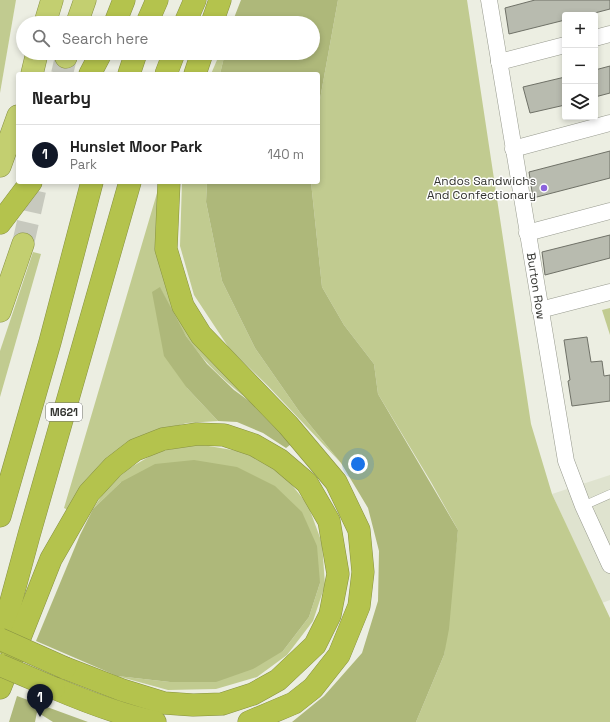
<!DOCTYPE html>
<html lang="en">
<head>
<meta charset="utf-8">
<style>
  :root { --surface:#fff; --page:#f2f2f2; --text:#222; --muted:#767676; --line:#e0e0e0; --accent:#111827 }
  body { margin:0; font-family:"Space Grotesk",sans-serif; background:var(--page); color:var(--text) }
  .controls { position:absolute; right:12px; top:12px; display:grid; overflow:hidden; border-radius:4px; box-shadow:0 2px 6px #0003 }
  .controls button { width:36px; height:36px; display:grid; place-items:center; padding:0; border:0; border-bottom:1px solid var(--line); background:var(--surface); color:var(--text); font:20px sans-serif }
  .you { position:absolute; left:358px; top:464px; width:14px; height:14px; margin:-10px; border:3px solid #fff; border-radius:50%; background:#1a73e8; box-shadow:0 0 0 6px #1a73e833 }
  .badge { display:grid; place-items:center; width:26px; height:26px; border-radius:50%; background:var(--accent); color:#fff; font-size:13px; font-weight:700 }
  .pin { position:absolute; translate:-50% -33px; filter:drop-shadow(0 1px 2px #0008) }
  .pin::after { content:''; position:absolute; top:21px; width:14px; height:12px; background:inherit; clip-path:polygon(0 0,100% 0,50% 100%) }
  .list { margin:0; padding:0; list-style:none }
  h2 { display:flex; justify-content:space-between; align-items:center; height:52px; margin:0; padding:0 16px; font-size:17px }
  h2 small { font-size:13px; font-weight:400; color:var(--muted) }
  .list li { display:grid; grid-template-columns:26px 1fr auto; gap:12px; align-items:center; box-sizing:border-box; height:60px; padding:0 16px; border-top:1px solid var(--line) }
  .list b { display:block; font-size:15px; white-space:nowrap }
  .list p { margin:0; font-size:13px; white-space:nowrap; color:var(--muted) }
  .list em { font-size:13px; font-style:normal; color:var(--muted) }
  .icon { flex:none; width:22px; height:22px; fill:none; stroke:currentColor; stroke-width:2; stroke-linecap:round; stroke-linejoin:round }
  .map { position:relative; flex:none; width:610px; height:722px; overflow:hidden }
  .search { position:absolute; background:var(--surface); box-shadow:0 2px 6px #0003; left:16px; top:16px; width:304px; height:44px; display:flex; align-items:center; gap:10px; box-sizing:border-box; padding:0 14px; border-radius:22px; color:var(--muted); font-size:15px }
  .panel { position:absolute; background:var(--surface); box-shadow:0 2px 6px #0003; left:16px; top:72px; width:304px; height:112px; border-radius:4px }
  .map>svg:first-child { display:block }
  .built { fill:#dfe3cf }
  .green { fill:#c1cb90 }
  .forest { fill:#aeb87a }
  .building { fill:#b8bbaf; stroke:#6f7167 }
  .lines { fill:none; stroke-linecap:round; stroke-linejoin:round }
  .trunk-tunnel { stroke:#c7c9be; stroke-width:22; stroke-dasharray:22 11; stroke-linecap:butt }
  .service-casing { stroke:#979a8e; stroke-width:9 }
  .minor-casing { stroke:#979a8e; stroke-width:17 }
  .trunk-casing { stroke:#879143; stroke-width:23 }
  .motorway-casing { stroke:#879143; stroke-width:23 }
  .service { stroke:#fff; stroke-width:8 }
  .minor { stroke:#fff; stroke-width:16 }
  .trunk { stroke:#c3cf70; stroke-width:22 }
  .motorway { stroke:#b4c34d; stroke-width:22 }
  .motorway-bridge-casing { stroke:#879143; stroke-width:23; stroke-linecap:butt }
  .motorway-bridge { stroke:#b4c34d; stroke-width:22 }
  .poi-dot { fill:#8b62dc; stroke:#fff; stroke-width:1.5 }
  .labels { text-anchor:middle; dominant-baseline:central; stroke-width:3; stroke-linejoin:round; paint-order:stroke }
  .shield { fill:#fff; stroke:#70716e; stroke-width:1 }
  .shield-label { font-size:11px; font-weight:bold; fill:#333430 }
  .poi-label { font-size:12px; fill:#333430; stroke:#fff; text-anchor:end }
  .street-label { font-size:12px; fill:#333430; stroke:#fff }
</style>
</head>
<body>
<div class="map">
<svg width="610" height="722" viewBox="0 0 610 722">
  <rect width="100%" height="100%" fill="#eceee2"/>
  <polygon class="built" points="610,475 610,600 602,603 552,494"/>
  <g class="green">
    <polygon points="0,0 16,0 0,93"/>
    <polygon points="338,0 467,0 531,424 552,494 610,618 610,722 416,722 444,655 458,530 431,482 378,394 374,364 344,325 322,287 311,182 318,182 318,110"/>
    <polygon points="220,53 225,53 220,74 211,74"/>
    <polygon points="182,182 207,182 206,202 222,281 255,348 301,414 341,463 268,386 229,348 194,295 180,246"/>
    <path d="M160 183 161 265 270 416C238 393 208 369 186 336 176 321 169 304 160 288L187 388 218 421 187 423 157 431 68 510 64 508Z"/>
    <polygon points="33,252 41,254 0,397 0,351"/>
    <polygon points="610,308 610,335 602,310"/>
    <polygon points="197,444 244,452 283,474 308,505 322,543 325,585 313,621 287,655 257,677 216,689 168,690 117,676 170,682 283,651 309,617 320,583 121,482 93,509 106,489 128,469 157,452"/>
  </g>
  <g class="forest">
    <polygon points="241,0 338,0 318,110 318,74 220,74 225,53 313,53 313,23 232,23"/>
    <polygon points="207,182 311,182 322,287 344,325 374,364 378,394 458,530 449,629 444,655 416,722 292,722 324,696 362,653 378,601 379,551 368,508 341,463 301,414 255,348 222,281 206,202"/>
    <polygon points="160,287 186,336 207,364 234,390 270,416 295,441 286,448 263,433 237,422 218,421 187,388 164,356 152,292"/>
    <polygon points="194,460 237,467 275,486 302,512 317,546 320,583 309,617 283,651 253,669 216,682 170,682 117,676 36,641 80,535 93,509 121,482 155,464"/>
    <polygon points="17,696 88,722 53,722 37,712 35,722 9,722"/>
  </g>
  <g class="building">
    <polygon points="535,0 610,0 610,9 587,15 565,15 565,20 509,34 505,8"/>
    <polygon points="610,66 610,93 595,97 595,70"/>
    <polygon points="565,77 565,105 530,113 523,87"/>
    <polygon points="610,151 610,178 533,198 529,172"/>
    <polygon points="610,235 610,258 545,275 542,252"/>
    <polygon points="587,337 591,362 602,361 604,376 610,375 610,401 572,406 568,381 570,380 564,340"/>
  </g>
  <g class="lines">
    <g class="trunk-tunnel">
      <polyline points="62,74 66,57"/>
      <polyline points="23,244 37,182"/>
    </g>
    <defs>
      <polyline id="service" points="583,506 610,494"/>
      <g id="minor">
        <polyline points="489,0 566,461 583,506 610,565"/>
        <polyline points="595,38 610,34"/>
        <polyline points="499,62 565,45"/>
        <polyline points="513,149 610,123"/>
        <polyline points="527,233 610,211"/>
        <polyline points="540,310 610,292"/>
      </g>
      <g id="trunk">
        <polyline points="45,23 52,0"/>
        <polyline points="77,23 85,0"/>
        <polyline points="66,57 67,53"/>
        <polyline points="32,74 37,53"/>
        <polyline points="0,166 18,116"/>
        <polyline points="0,311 23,244"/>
      </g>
      <g id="motorway">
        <polyline points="115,23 124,0"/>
        <polyline points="147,23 157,0"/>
        <polyline points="185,23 195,0"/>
        <polyline points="212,23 220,0"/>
        <polyline points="90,74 101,53"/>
        <polyline points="129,74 136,53"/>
        <polyline points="166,74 174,53"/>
        <polyline points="195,74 202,53"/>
        <polyline points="169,182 166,249 183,306 201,335 288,425 336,482 359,530 363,572 359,606 339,655 313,688 294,703 249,722"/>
        <polyline points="0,223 31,182"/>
        <polyline points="0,516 50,342 92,182"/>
        <polyline points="0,642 29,535 130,182"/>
        <polyline points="0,688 51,559 89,493 113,467 135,450 163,439 197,434 224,435 254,445 280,460 307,483 329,521 338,574 330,615 315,645 278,680 253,694 222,704 193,705 164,703 122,690 65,668"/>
        <path d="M54 688C87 702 120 715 155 722"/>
      </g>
    </defs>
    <use href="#service" class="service-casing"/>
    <use href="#minor" class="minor-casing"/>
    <use href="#trunk" class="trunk-casing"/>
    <use href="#motorway" class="motorway-casing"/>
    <use href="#service" class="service"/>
    <use href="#minor" class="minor"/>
    <use href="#trunk" class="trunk"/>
    <use href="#motorway" class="motorway"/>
    <defs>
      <g id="motorway-bridge">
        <polyline points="0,639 65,668"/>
        <polyline points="0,665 54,688"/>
      </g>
    </defs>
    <use href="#motorway-bridge" class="motorway-bridge-casing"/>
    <use href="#motorway-bridge" class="motorway-bridge"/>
  </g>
  <circle class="poi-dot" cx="544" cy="188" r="4"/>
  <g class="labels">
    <rect class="shield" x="46" y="403" width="36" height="18" rx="3"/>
    <g class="shield-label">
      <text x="64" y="412">M621</text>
    </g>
    <g class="poi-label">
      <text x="536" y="181">Andos Sandwichs<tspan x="536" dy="14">And Confectionary</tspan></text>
    </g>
    <g class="street-label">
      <text transform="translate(536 286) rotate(81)">Burton Row</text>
    </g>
  </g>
</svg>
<div class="controls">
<button>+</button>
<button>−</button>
<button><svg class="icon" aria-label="layers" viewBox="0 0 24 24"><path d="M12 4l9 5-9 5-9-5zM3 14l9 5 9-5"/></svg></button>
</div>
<div class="you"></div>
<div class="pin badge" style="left:40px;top:717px">1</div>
<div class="search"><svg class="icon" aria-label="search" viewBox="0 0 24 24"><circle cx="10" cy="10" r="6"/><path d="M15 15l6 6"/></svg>Search here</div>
<section class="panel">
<h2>Nearby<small></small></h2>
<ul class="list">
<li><span class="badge">1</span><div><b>Hunslet Moor Park</b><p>Park</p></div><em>140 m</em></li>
</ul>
</section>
</div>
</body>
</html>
